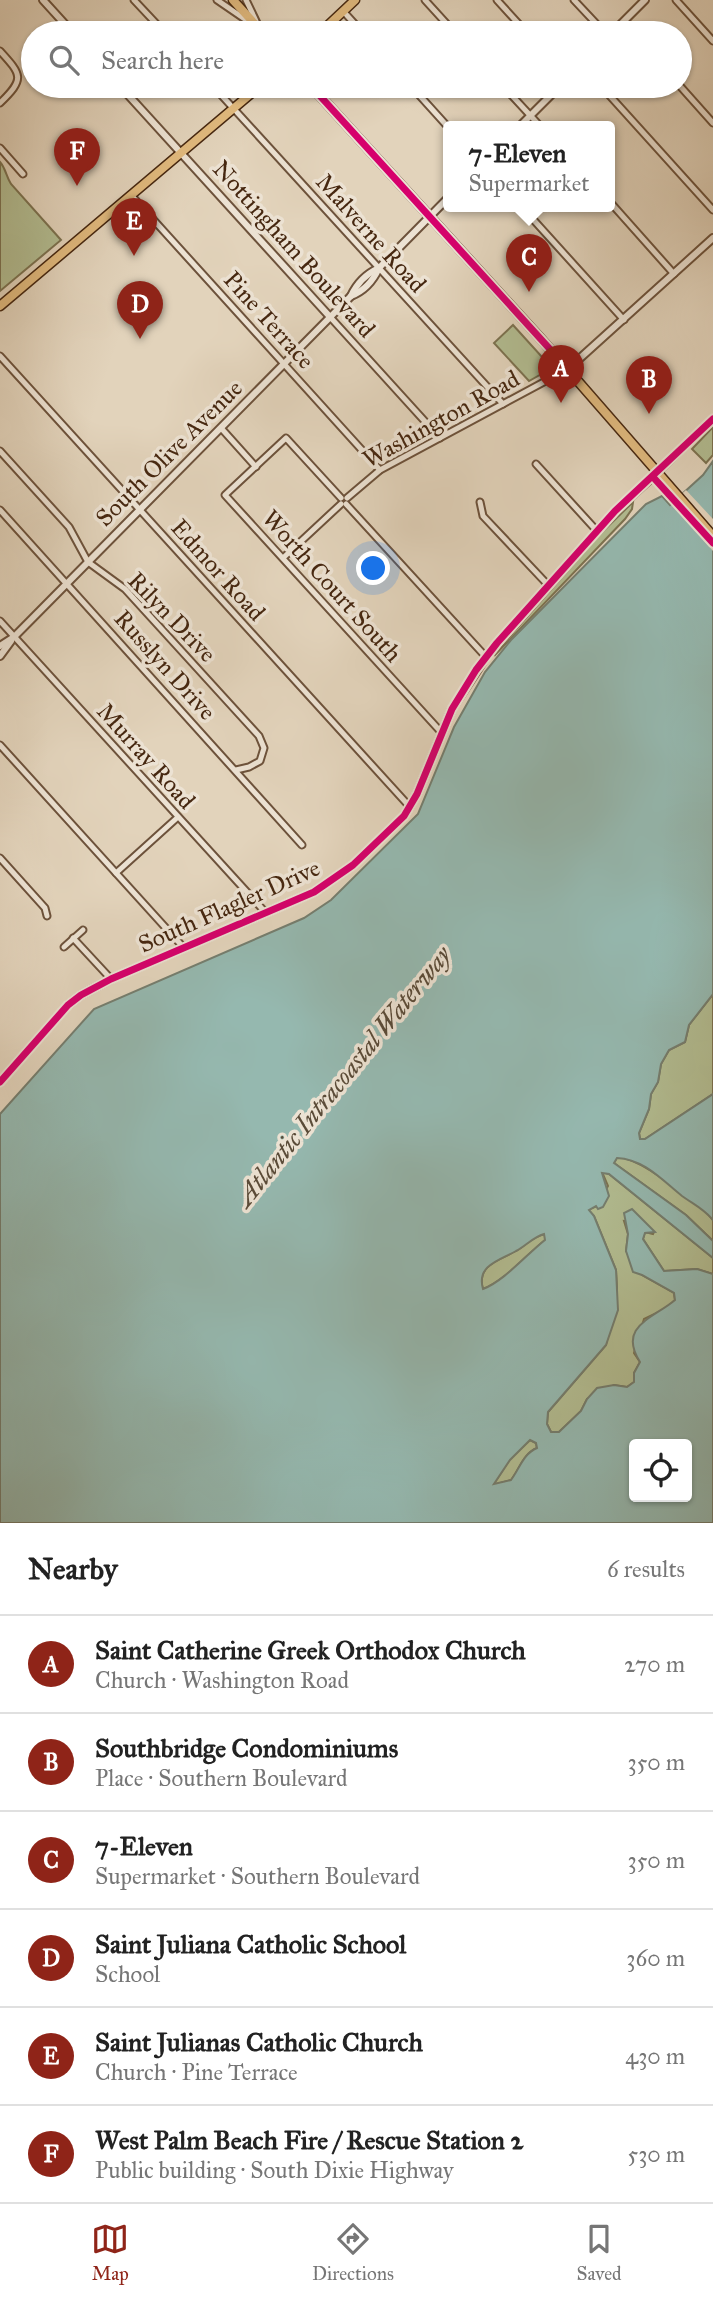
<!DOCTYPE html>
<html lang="en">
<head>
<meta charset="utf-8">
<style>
  :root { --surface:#fff; --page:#f2f2f2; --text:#222; --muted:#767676; --line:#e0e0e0; --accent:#8f2418 }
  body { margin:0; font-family:"IM FELL Great Primer",serif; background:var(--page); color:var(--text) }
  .controls { position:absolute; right:21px; bottom:21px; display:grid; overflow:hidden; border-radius:7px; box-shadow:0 2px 5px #0004 }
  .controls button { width:63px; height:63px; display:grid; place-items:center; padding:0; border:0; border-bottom:2px solid var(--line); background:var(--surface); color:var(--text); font:35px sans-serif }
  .you { position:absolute; left:374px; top:569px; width:24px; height:24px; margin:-18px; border:5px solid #fff; border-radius:50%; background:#1a73e8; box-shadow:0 0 0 10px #1a73e833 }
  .badge { display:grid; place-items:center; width:46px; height:46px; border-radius:50%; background:var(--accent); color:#fff; font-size:23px; font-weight:700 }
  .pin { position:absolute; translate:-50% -58px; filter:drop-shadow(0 2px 4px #0008) }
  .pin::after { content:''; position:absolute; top:37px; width:24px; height:21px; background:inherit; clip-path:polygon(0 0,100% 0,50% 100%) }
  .popup { position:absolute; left:443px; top:121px; width:172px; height:91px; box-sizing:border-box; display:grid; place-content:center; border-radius:7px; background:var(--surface); filter:drop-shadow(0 2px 5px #0005); font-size:23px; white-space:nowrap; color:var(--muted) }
  .popup b { font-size:26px; color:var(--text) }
  .popup::after { content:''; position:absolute; left:50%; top:100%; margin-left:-14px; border:14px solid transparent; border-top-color:var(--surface) }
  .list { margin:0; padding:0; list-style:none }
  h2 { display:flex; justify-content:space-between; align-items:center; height:91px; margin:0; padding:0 28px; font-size:30px }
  h2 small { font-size:23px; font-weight:400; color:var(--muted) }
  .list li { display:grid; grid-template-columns:46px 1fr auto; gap:21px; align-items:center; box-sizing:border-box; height:98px; padding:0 28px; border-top:2px solid var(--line) }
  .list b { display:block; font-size:26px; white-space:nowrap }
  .list p { margin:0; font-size:23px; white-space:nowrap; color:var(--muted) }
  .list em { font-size:23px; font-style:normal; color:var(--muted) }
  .icon { flex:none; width:38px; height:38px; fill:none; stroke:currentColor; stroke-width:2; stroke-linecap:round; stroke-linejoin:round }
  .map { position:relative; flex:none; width:713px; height:1523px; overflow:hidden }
  .search { position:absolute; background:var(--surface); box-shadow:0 2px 5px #0004; left:21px; right:21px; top:21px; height:77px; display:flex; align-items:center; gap:18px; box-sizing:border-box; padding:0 24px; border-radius:38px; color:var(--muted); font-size:26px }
  .sheet { height:679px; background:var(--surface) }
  nav { display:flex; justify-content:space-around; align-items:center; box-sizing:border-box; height:98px; border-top:2px solid var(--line); background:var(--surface); font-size:19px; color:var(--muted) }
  nav a { display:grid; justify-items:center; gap:4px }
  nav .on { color:var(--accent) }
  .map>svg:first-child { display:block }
  .green { fill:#b2bc91; stroke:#7c7250; stroke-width:2 }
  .water { fill:#95b8af; stroke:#757e6f; stroke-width:2; fill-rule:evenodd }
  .pier { fill:#e2d3bb }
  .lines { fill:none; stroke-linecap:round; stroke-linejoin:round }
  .minor-casing { stroke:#6d523b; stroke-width:9 }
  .tertiary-casing { stroke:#6d523b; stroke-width:10 }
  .primary-casing { stroke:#462710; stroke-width:11 }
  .minor { stroke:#ece2d3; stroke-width:5 }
  .tertiary { stroke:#ece2d3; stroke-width:6 }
  .primary { stroke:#e1ba7e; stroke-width:8 }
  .cycleway-casing { stroke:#ece2d3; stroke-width:11 }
  .cycleway { stroke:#d6006c; stroke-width:7 }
  .labels { text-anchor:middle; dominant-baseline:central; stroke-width:7; stroke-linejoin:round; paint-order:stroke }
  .street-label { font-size:24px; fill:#462710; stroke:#ece2d3 }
  .water-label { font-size:26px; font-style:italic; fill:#5a4b38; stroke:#ece2d3 }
</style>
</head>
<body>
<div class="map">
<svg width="713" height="1523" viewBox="0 0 713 1523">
  <rect width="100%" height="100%" fill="#e2d3bb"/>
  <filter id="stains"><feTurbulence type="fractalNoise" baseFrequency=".00286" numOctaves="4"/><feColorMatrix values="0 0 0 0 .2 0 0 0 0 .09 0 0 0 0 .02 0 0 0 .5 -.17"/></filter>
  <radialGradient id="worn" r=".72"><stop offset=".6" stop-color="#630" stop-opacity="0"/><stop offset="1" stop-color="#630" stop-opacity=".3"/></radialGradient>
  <g class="green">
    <path d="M0 162C6 169 6 176 11 184L61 240 0 291Z"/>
    <polygon points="513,325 552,368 529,381 494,343"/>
    <polygon points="713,427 713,455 706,463 692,449"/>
    <polygon points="633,502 632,509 625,519 495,655 494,653 598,536"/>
    <polygon points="713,994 713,1094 645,1139 640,1139 639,1133 649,1109 651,1094 658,1082 661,1064 669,1050 685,1042 689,1025"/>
    <path d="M617 1157C647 1160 681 1195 706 1212L713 1220V1241L686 1215 614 1163Z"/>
    <polygon points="602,1172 609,1174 713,1258 713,1274 697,1269 664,1271 643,1239 645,1232 653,1234 654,1232 645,1224 624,1221 628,1234 626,1251 642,1275 674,1293 675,1300 665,1309 644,1319 634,1353 640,1362 634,1373 634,1382 627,1387 614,1385 587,1399 581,1411 559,1432 551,1432 547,1424 548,1412 606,1345 617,1289 616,1270 594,1216 588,1210 597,1206 608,1186"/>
    <path d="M545 1234V1240C526 1255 505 1281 483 1289 476 1265 500 1260 516 1251 526 1245 533 1236 545 1234Z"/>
    <path d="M530 1440 536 1443 537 1448C523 1454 520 1468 511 1480L493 1485 510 1459Z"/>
  </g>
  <path class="water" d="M713 461V994L689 1025 685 1042 669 1050 661 1064 658 1082 651 1094 649 1109 639 1133 640 1139H645L713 1094V1220C704 1209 693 1204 682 1196 663 1181 644 1159 617 1158L614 1163 686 1215 713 1241V1258L609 1174 602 1173 609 1196 603 1207 598 1209 596 1206 589 1210 594 1216 616 1270 618 1310 606 1345 548 1412 547 1424 551 1432H559L581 1411 587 1399 597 1388 614 1385 627 1387 634 1382V1373L640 1362C617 1326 654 1318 675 1300L674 1293 642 1275 633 1272 626 1251 628 1234 624 1213 632 1209 655 1232 645 1233 643 1239 664 1271 697 1269 713 1274V1523H0V1114L94 1009 304 918 331 900 418 814 454 727 485 672 511 640 646 504 662 496 670 505 703 475ZM544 1234 545 1240C526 1255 504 1281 483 1289 476 1265 500 1260 516 1251 526 1246 533 1237 544 1234ZM530 1440 536 1443 537 1448C523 1454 520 1468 511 1480L494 1484 510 1460ZM634 1444H687V1497H634Z"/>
  <polygon class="pier" points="686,490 713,519 713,551 671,503"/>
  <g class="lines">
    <defs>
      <g id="minor">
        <polyline points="134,0 165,33"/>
        <polyline points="217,0 252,24"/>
        <polyline points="246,0 257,23"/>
        <polyline points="425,0 455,33"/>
        <polyline points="497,0 527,33"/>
        <polyline points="574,0 605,33"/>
        <polyline points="676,0 713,41"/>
        <polyline points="343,11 363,33"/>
        <polyline points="622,23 632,33"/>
        <path d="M0 51C22 75 25 79 0 103"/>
        <polyline points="213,86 503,404"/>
        <polyline points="411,86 448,127"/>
        <polyline points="503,86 540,126"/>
        <polyline points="601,86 713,210"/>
        <polyline points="680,86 713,123"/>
        <polyline points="0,148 23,174"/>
        <polyline points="131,195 380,470"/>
        <polyline points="610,202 674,274"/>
        <polyline points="521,206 624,320"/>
        <polyline points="331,318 440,438"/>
        <polyline points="0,356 410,807"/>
        <polyline points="221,428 256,467"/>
        <polyline points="0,451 69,527 88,562 125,589 259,736 264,748 260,761 249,767 236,770"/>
        <polyline points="536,464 597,531"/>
        <polyline points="658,472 713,419"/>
        <polyline points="341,498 286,438 225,495 441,732"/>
        <polyline points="347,498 380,470 568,369"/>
        <polyline points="480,502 483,516 548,585"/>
        <polyline points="346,504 486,657"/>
        <polyline points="0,510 302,845"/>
        <polyline points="283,558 341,504"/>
        <polyline points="0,621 266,913"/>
        <polyline points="0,745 184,948"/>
        <polyline points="0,858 45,908 47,916"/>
        <polyline points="116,873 178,817"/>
        <polyline points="73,938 111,979"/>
        <polyline points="64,947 83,930"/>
      </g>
      <g id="tertiary">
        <polyline points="43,0 73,33"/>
        <polyline points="612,33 645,0"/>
        <polyline points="120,86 331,318"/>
        <polyline points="520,126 560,86"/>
        <path d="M351 296C357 283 366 274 379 268"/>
        <polyline points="568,369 713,238"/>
        <path d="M0 646 14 637 351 296C364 291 373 281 379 268L448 198"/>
        <polyline points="0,656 11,641"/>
        <polyline points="0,1082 68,1005 81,995 111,979 314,892 353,865 404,816 417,794 452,709 486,657 615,511 658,472"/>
      </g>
      <g id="primary">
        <polyline points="233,0 263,33"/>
        <polyline points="320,33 355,0"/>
        <polyline points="311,86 542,340 713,536"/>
        <polyline points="0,306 260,86"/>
      </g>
    </defs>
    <use href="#minor" class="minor-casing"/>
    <use href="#tertiary" class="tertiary-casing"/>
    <use href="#primary" class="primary-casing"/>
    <use href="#minor" class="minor"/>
    <use href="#tertiary" class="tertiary"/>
    <use href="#primary" class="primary"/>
    <defs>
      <g id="cycleway">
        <polyline points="311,86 568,369"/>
        <polyline points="653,477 713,543"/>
        <polyline points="0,1082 68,1005 81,995 111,979 314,892 353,865 404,816 417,794 452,709 476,670 497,643 615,511 713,419"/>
      </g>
    </defs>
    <use href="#cycleway" class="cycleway-casing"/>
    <use href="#cycleway" class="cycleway"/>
  </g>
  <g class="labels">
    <g class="street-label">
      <text transform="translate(371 233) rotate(48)">Malverne Road</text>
      <text transform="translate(294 249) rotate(48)">Nottingham Boulevard</text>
      <text transform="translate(269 320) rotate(48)">Pine Terrace</text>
      <text transform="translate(441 419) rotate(-29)">Washington Road</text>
      <text transform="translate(169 453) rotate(-45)">South Olive Avenue</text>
      <text transform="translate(218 570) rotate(48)">Edmor Road</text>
      <text transform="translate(332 586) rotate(48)">Worth Court South</text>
      <text transform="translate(172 617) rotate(46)">Rilyn Drive</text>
      <text transform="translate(165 665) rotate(48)">Russlyn Drive</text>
      <text transform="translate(146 756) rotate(48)">Murray Road</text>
      <text transform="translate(229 906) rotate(-24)">South Flagler Drive</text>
    </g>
    <g class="water-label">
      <text transform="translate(343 1076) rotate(-51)">Atlantic Intracoastal Waterway</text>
    </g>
  </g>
  <rect width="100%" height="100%" filter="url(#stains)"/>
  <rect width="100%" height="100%" fill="url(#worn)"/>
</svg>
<div class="controls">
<button><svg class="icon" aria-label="locate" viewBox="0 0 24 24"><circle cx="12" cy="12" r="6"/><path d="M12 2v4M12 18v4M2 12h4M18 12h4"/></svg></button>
</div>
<div class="you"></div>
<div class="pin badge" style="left:561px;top:403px">A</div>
<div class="pin badge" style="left:649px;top:414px">B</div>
<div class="pin badge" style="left:529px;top:292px">C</div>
<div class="popup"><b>7-Eleven</b>Supermarket</div>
<div class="pin badge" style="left:140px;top:339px">D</div>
<div class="pin badge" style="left:134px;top:256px">E</div>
<div class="pin badge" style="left:77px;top:186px">F</div>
<div class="search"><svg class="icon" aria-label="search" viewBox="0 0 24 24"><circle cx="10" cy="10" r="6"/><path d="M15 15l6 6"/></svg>Search here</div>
</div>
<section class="sheet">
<h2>Nearby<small>6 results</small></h2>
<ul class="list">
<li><span class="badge">A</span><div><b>Saint Catherine Greek Orthodox Church</b><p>Church · Washington Road</p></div><em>270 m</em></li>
<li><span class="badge">B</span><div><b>Southbridge Condominiums</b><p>Place · Southern Boulevard</p></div><em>350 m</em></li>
<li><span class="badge">C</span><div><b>7-Eleven</b><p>Supermarket · Southern Boulevard</p></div><em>350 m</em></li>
<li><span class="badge">D</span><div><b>Saint Juliana Catholic School</b><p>School</p></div><em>360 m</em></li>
<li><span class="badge">E</span><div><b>Saint Julianas Catholic Church</b><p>Church · Pine Terrace</p></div><em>430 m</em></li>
<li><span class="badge">F</span><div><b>West Palm Beach Fire / Rescue Station 2</b><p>Public building · South Dixie Highway</p></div><em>530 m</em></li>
</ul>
</section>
<nav>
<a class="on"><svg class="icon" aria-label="map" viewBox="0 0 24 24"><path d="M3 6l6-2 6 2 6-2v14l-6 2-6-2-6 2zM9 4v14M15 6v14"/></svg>Map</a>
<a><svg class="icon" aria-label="directions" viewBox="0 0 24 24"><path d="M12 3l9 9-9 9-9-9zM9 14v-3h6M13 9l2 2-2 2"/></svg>Directions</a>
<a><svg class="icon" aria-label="saved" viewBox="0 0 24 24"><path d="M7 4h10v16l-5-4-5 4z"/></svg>Saved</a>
</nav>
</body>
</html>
